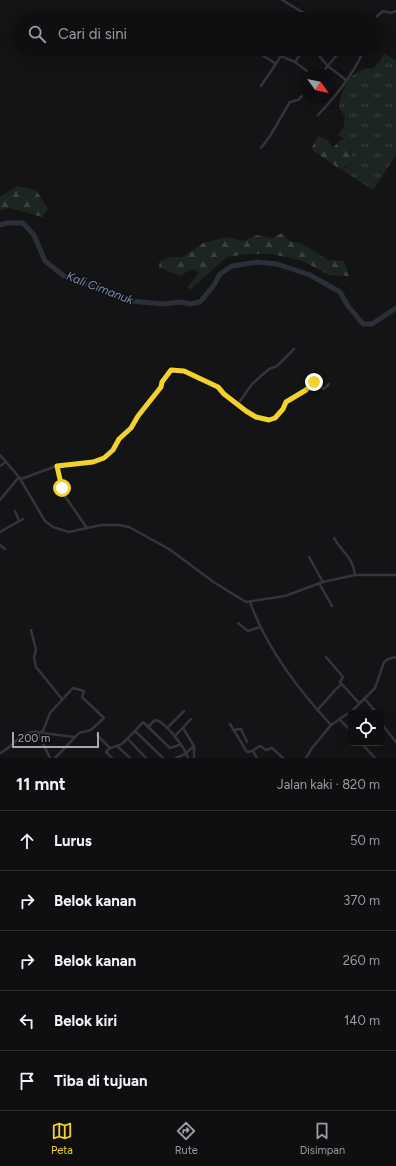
<!DOCTYPE html>
<html lang="id">
<head>
<meta charset="utf-8">
<style>
  :root { --surface:#0f0e10; --page:#1d1c1e; --text:#f1f3f6; --muted:#9b9c9f; --line:#2f2e30; --accent:#f3d22d }
  body { margin:0; font-family:Figtree,sans-serif; background:var(--page); color:var(--text) }
  .controls { position:absolute; right:12px; bottom:12px; display:grid; overflow:hidden; border-radius:4px; box-shadow:0 4px 16px #0002 }
  .controls button { width:36px; height:36px; display:grid; place-items:center; padding:0; border:0; border-bottom:1px solid var(--line); background:var(--surface); color:var(--text); font:20px sans-serif }
  .compass { position:absolute; left:300px; top:68px; width:36px; height:36px; border-radius:50%; background:var(--surface); box-shadow:0 4px 16px #0002; rotate:123deg }
  .scale { position:absolute; left:12px; bottom:10px; width:87px; box-sizing:border-box; padding-left:4px; border:2px solid #a5a7b6; border-top:0; font-size:11px; line-height:14px; white-space:nowrap; color:#a5a7b6; -webkit-text-stroke:3px #0f0e10; paint-order:stroke }
  .stop { position:absolute; width:12px; height:12px; margin:-9px; border:3px solid #f3d22d; border-radius:50%; background:#fff }
  .stop.end { background:#f3d22d; border-color:#fff; box-shadow:0 1px 4px #0008 }
  .list { margin:0; padding:0; list-style:none }
  h2 { display:flex; justify-content:space-between; align-items:center; height:52px; margin:0; padding:0 16px; font-size:17px }
  h2 small { font-size:13px; font-weight:400; color:var(--muted) }
  .list li { display:grid; grid-template-columns:26px 1fr auto; gap:12px; align-items:center; box-sizing:border-box; height:60px; padding:0 16px; border-top:1px solid var(--line) }
  .list b { display:block; font-size:15px; white-space:nowrap }
  .list em { font-size:13px; font-style:normal; color:var(--muted) }
  .icon { flex:none; width:22px; height:22px; fill:none; stroke:currentColor; stroke-width:2; stroke-linecap:round; stroke-linejoin:round }
  .map { position:relative; flex:none; width:396px; height:758px; overflow:hidden }
  .search { position:absolute; background:var(--surface); box-shadow:0 4px 16px #0002; left:12px; right:12px; top:12px; height:44px; display:flex; align-items:center; gap:10px; box-sizing:border-box; padding:0 14px; border-radius:22px; color:var(--muted); font-size:15px }
  .sheet { height:352px; background:var(--surface) }
  nav { display:flex; justify-content:space-around; align-items:center; box-sizing:border-box; height:56px; border-top:1px solid var(--line); background:var(--surface); font-size:11px; color:var(--muted) }
  nav a { display:grid; justify-items:center; gap:2px }
  nav .on { color:var(--accent) }
  .map>svg:first-child { display:block }
  .grass { fill:url(#grass-tufts) }
  .forest { fill:url(#forest-firs) }
  .lines { fill:none; stroke-linecap:round; stroke-linejoin:round }
  .river { stroke:#2a3039; stroke-width:5 }
  .street { stroke:#34343a; stroke-width:2.5 }
  .route { stroke:#f3d22d; stroke-width:5 }
  .labels { text-anchor:middle; dominant-baseline:central; stroke-width:3; stroke-linejoin:round; paint-order:stroke }
  .water-label { font-size:12px; font-style:italic; fill:#7b8fb1; stroke:#0f0e10 }
</style>
</head>
<body>
<div class="map">
<svg width="396" height="758" viewBox="0 0 396 758">
  <defs>
    <pattern id="grass-tufts" width="24" height="20" patternUnits="userSpaceOnUse"><rect width="24" height="20" fill="#1d2520"/><path d="M3 7l-1-3M5 7V3M7 7l1-3M15 17l-1-3M17 17v-4M19 17l1-3" fill="none" stroke="#3b423e"/></pattern>
    <pattern id="forest-firs" width="22" height="20" patternUnits="userSpaceOnUse"><rect width="22" height="20" fill="#1d2520"/><path d="M5 1l3.5 6h-7zM16 11l3.5 6h-7z" fill="#3b423e"/></pattern>
  </defs>
  <rect width="100%" height="100%" fill="#141315"/>
  <path class="grass" d="M384 53 396 61V155L373 190 342 170 350 165 353 158 350 150 351 142 338 135 344 127 345 116 339 108C340 89 352 67 373 68L381 60Z"/>
  <g class="forest">
    <polygon points="318,136 327,140 333,148 339,141 345,138 352,145 349,150 353,158 350,164 341,170 311,149"/>
    <polygon points="17,186 36,190 48,209 42,217 10,208 0,210 0,197"/>
    <polygon points="282,233 289,241 301,243 328,260 344,261 349,276 329,275 303,261 272,254 247,254 227,257 190,290 188,287 199,272 192,269 180,276 159,267 160,261 170,257 182,257 203,243 226,237 244,241 256,235 272,238"/>
  </g>
  <g class="lines">
    <polyline class="river" points="0,225 7,223 23,223 34,235 45,261 64,276 131,301 162,304 182,302 190,304 200,302 214,285 220,274 232,266 257,262 277,264 310,275 340,292 348,306 363,324 372,324 396,308"/>
    <g class="street">
      <polyline points="282,0 314,19"/>
      <polyline points="374,19 383,11 391,13 396,11"/>
      <polyline points="377,32 383,34"/>
      <polyline points="304,49 295,62 311,74"/>
      <polyline points="313,49 328,66 346,80"/>
      <polyline points="256,51 276,64"/>
      <polyline points="321,74 342,49"/>
      <polyline points="261,86 281,56 295,62"/>
      <path d="M318 115C335 97 352 76 362 54L359 49"/>
      <polyline points="261,148 270,136 290,102 298,100 306,92"/>
      <polyline points="238,404 252,384 269,369 277,366 294,349"/>
      <polyline points="0,455 19,477 45,521 53,527 69,532 101,525 119,525 129,527 169,549 215,583 246,602 285,596 323,582 355,575 396,575"/>
      <polyline points="0,466 6,462"/>
      <polyline points="57,466 62,485 62,492 87,528"/>
      <polyline points="21,479 59,465 93,462 104,458 111,452 119,439 131,428 138,416 161,387 162,382 171,370 184,371 218,387 224,394 246,411 256,417 269,419 275,418 283,409 286,402 306,390 314,382 324,389 329,384"/>
      <polyline points="0,500 19,477"/>
      <polyline points="15,511 19,521"/>
      <polyline points="0,532 23,519"/>
      <path d="M334 538C343 554 352 555 355 575"/>
      <polyline points="0,545 5,549"/>
      <polyline points="309,557 323,582"/>
      <polyline points="319,583 332,606"/>
      <path d="M250 602C267 649 298 689 331 725"/>
      <polyline points="238,623 248,631 260,627"/>
      <polyline points="31,630 36,650 34,657 36,667 62,699"/>
      <polyline points="326,657 343,677 340,682 359,703"/>
      <polyline points="364,698 377,713"/>
      <path d="M317 710C327 701 333 690 342 684"/>
      <polyline points="368,713 374,709"/>
      <polyline points="339,719 348,728 351,725"/>
      <polyline points="381,723 396,742"/>
      <polyline points="230,724 247,752 253,751 257,758"/>
      <path d="M149 726 155 720C165 721 185 748 188 758"/>
      <polyline points="167,728 184,711"/>
      <polyline points="183,728 194,746"/>
      <polyline points="233,730 241,729 247,742"/>
      <polyline points="135,731 143,722 170,748 179,745"/>
      <polyline points="42,733 75,737"/>
      <polyline points="97,735 110,748 122,744 135,731 163,758"/>
      <polyline points="175,736 191,719"/>
      <polyline points="128,739 146,758"/>
      <polyline points="361,743 375,758"/>
      <polyline points="117,746 130,758"/>
      <polyline points="110,748 106,752 112,758"/>
      <polyline points="252,751 260,746 266,750 272,748 283,758"/>
      <path d="M0 753C14 747 21 729 39 732"/>
      <polyline points="50,758 38,733 43,731 50,713 73,688 84,691 82,697 104,718 91,730 79,733 55,758"/>
      <polyline points="176,758 185,754 194,746 194,758"/>
      <polyline points="306,758 312,748 331,725 353,710 375,688 384,662 388,659 396,657"/>
    </g>
  </g>
  <g class="lines">
    <polyline class="route" points="62,488 57,466 93,462 104,458 113,450 119,439 131,428 138,416 161,387 162,382 171,370 184,371 218,387 224,394 246,411 256,417 269,420 275,418 283,409 286,402 306,390 314,382"/>
  </g>
  <g class="labels">
    <g class="water-label">
      <text transform="translate(100 288) rotate(21)">Kali Cimanuk</text>
    </g>
  </g>
</svg>
<div class="controls">
<button><svg class="icon" aria-label="locate" viewBox="0 0 24 24"><circle cx="12" cy="12" r="6"/><path d="M12 2v4M12 18v4M2 12h4M18 12h4"/></svg></button>
</div>
<svg class="compass" viewBox="-18 -18 36 36"><path d="M0-13l5 13h-10z" fill="#e53935"/><path d="M0 13l5-13h-10z" fill="#9b9c9f"/></svg>
<div class="scale">200 m</div>
<div class="stop" style="left:62px;top:488px"></div>
<div class="stop end" style="left:314px;top:382px"></div>
<div class="search"><svg class="icon" aria-label="search" viewBox="0 0 24 24"><circle cx="10" cy="10" r="6"/><path d="M15 15l6 6"/></svg>Cari di sini</div>
</div>
<section class="sheet">
<h2>11 mnt<small>Jalan kaki · 820 m</small></h2>
<ul class="list">
<li><svg class="icon" aria-label="ahead" viewBox="0 0 24 24"><path d="M12 20V5M6 11l6-6 6 6"/></svg><div><b>Lurus</b></div><em>50 m</em></li>
<li><svg class="icon" aria-label="right" viewBox="0 0 24 24"><path d="M7 20v-9h11M14 6l5 5-5 5"/></svg><div><b>Belok kanan</b></div><em>370 m</em></li>
<li><svg class="icon" aria-label="right" viewBox="0 0 24 24"><path d="M7 20v-9h11M14 6l5 5-5 5"/></svg><div><b>Belok kanan</b></div><em>260 m</em></li>
<li><svg class="icon" aria-label="left" viewBox="0 0 24 24"><path d="M17 20v-9H6M10 6l-5 5 5 5"/></svg><div><b>Belok kiri</b></div><em>140 m</em></li>
<li><svg class="icon" aria-label="arrive" viewBox="0 0 24 24"><path d="M6 21V4h12l-3 4 3 4H6"/></svg><div><b>Tiba di tujuan</b></div></li>
</ul>
</section>
<nav>
<a class="on"><svg class="icon" aria-label="map" viewBox="0 0 24 24"><path d="M3 6l6-2 6 2 6-2v14l-6 2-6-2-6 2zM9 4v14M15 6v14"/></svg>Peta</a>
<a><svg class="icon" aria-label="directions" viewBox="0 0 24 24"><path d="M12 3l9 9-9 9-9-9zM9 14v-3h6M13 9l2 2-2 2"/></svg>Rute</a>
<a><svg class="icon" aria-label="saved" viewBox="0 0 24 24"><path d="M7 4h10v16l-5-4-5 4z"/></svg>Disimpan</a>
</nav>
</body>
</html>
